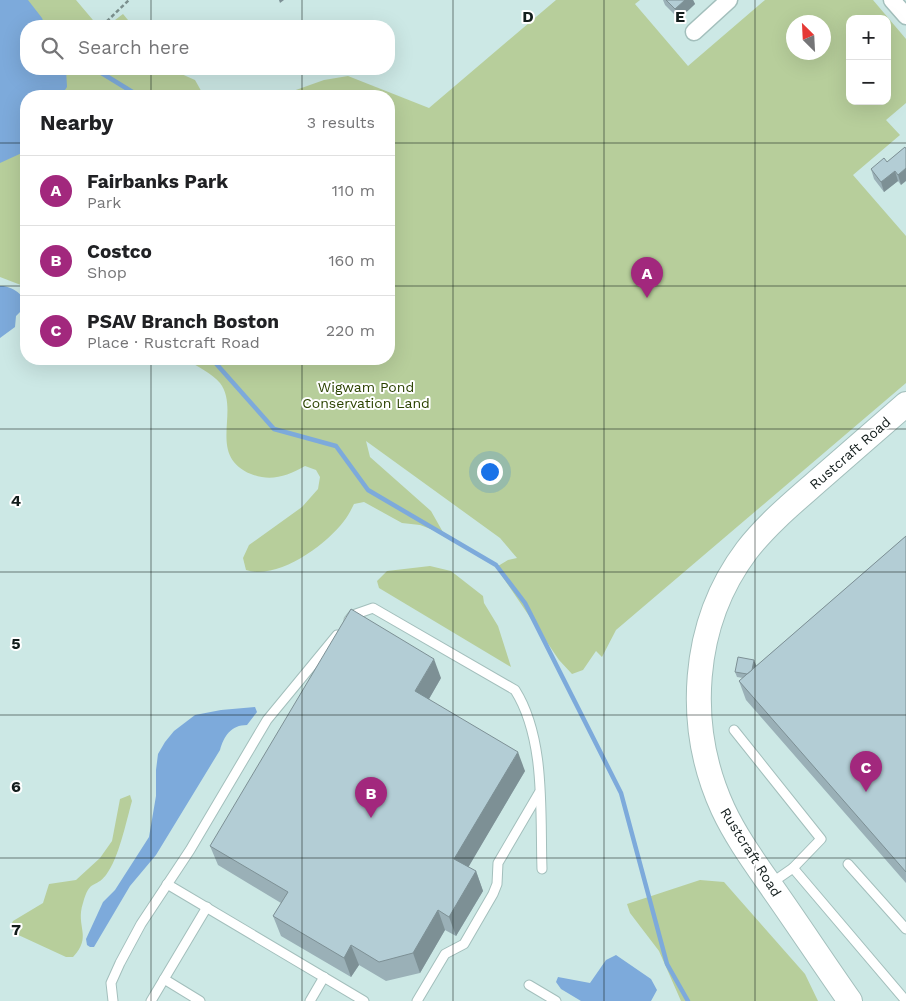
<!DOCTYPE html>
<html lang="en">
<head>
<meta charset="utf-8">
<style>
  :root { --surface:#fff; --page:#f6f6f6; --text:#202124; --muted:#757577; --line:#e0e0e0; --accent:#a2287d }
  body { margin:0; font-family:"Work Sans",sans-serif; background:var(--page); color:var(--text) }
  .controls { position:absolute; right:15px; top:15px; display:grid; overflow:hidden; border-radius:10px; box-shadow:0 5px 20px #0002 }
  .controls button { width:45px; height:45px; display:grid; place-items:center; padding:0; border:0; border-bottom:1px solid var(--line); background:var(--surface); color:var(--text); font:25px sans-serif }
  .compass { position:absolute; left:786px; top:15px; width:45px; height:45px; border-radius:50%; background:var(--surface); box-shadow:0 5px 20px #0002; rotate:336deg }
  .you { position:absolute; left:489px; top:471px; width:18px; height:18px; margin:-12px; border:4px solid #fff; border-radius:50%; background:#1a73e8; box-shadow:0 0 0 8px #1a73e833 }
  .badge { display:grid; place-items:center; width:32px; height:32px; border-radius:50%; background:var(--accent); color:#fff; font-size:16px; font-weight:700 }
  .pin { position:absolute; translate:-50% -41px; filter:drop-shadow(0 1px 2px #0008) }
  .pin::after { content:''; position:absolute; top:26px; width:18px; height:15px; background:inherit; clip-path:polygon(0 0,100% 0,50% 100%) }
  .list { margin:0; padding:0; list-style:none }
  h2 { display:flex; justify-content:space-between; align-items:center; height:65px; margin:0; padding:0 20px; font-size:21px }
  h2 small { font-size:16px; font-weight:400; color:var(--muted) }
  .list li { display:grid; grid-template-columns:32px 1fr auto; gap:15px; align-items:center; box-sizing:border-box; height:70px; padding:0 20px; border-top:1px solid var(--line) }
  .list b { display:block; font-size:19px; white-space:nowrap }
  .list p { margin:0; font-size:16px; white-space:nowrap; color:var(--muted) }
  .list em { font-size:16px; font-style:normal; color:var(--muted) }
  .icon { flex:none; width:28px; height:28px; fill:none; stroke:currentColor; stroke-width:2; stroke-linecap:round; stroke-linejoin:round }
  .map { position:relative; flex:none; width:906px; height:1001px; overflow:hidden }
  .search { position:absolute; background:var(--surface); box-shadow:0 5px 20px #0002; left:20px; top:20px; width:375px; height:55px; display:flex; align-items:center; gap:12px; box-sizing:border-box; padding:0 18px; border-radius:20px; color:var(--muted); font-size:19px }
  .panel { position:absolute; background:var(--surface); box-shadow:0 5px 20px #0002; left:20px; top:90px; width:375px; height:275px; border-radius:20px }
  .map>svg:first-child { display:block }
  .green { fill:#b7ce9b; fill-rule:evenodd }
  .water { fill:#7daadb }
  .lines { fill:none; stroke-linecap:round; stroke-linejoin:round }
  .stream { stroke:#7daadb; stroke-width:4.5 }
  .service-casing { stroke:#a3bfbc; stroke-width:11 }
  .minor-casing { stroke:#a3bfbc; stroke-width:19 }
  .secondary-casing { stroke:#a3bfbc; stroke-width:26 }
  .path { stroke:#7b8f8d; stroke-width:2.5; stroke-dasharray:4 2.5; stroke-linecap:butt }
  .service { stroke:#fff; stroke-width:9 }
  .minor { stroke:#fff; stroke-width:16 }
  .secondary { stroke:#fff; stroke-width:24 }
  .wall { fill:#9ab0b7 }
  .shaded-wall { fill:#7d9095 }
  .building { fill:#b3cdd5; stroke:#7d9095 }
  .grid { fill:none; stroke:#131d1c; stroke-width:1; stroke-opacity:0.55 }
  .labels { text-anchor:middle; dominant-baseline:central; stroke-width:4; stroke-linejoin:round; paint-order:stroke }
  .park-label { font-size:14px; fill:#2b4200; stroke:#fff }
  .street-label { font-size:14px; fill:#131d1c; stroke:#fff }
  .grid-label { font-size:16px; text-anchor:middle; font-weight:bold; fill:#131d1c; stroke:#fff; stroke-width:4; stroke-linejoin:round; paint-order:stroke }
</style>
</head>
<body>
<div class="map">
<svg width="906" height="1001" viewBox="0 0 906 1001">
  <rect width="100%" height="100%" fill="#cce8e5"/>
  <g class="green">
    <polygon points="0,0 76,0 98,26 26,26 26,69 170,69 195,80 204,96 26,96 26,287 0,277"/>
    <path d="M556 0H640L635 4 688 66 765 0H873L906 39V103L886 120 900 135 853 175 906 236V383L616 630 602 657 596 651 583 670 572 674 559 660 502 576 498 566 508 560 517 558 500 538 366 441 370 457 431 511 444 534 420 525 402 523 364 502 354 504C351 510 348 516 344 521 325 546 278 580 246 570L243 558 249 545 302 507 318 489 320 477 316 470 305 466C287 476 271 482 251 474 206 455 241 411 220 383 213 374 196 366 186 359H389V96H286L293 91 324 80 348 76 429 108ZM850 19H887V101H850ZM794 22H824V52H794Z"/>
    <polygon points="123,14 133,26 107,26"/>
    <polygon points="430,566 451,571 483,596 484,603 498,626 511,667 379,588 377,581 387,571"/>
    <path d="M130 795 132 801C126 822 119 858 106 875 95 889 90 878 83 903 75 927 93 936 73 957H66L14 933 11 925 13 921 43 903 49 884 76 880 100 858 112 841 120 799Z"/>
    <polygon points="700,880 724,882 805,974 818,1001 681,1001 659,951 630,913 627,904"/>
  </g>
  <g class="water">
    <polygon points="0,0 28,0 42,18 45,26 26,26 26,69 66,69 67,87 61,96 26,96 26,148 24,152 0,163"/>
    <path d="M0 286C10 285 26 295 26 306L16 316 15 327 0 338Z"/>
    <path d="M255 707 257 712 247 725C231 725 224 736 220 750L156 855 130 886 94 947H90L87 945 86 939 103 902 115 890 149 837 156 796V770L158 754 165 742 174 731 195 715 221 710Z"/>
    <polygon points="616,955 651,979 657,990 651,1001 581,1001 561,989 556,982 558,977 590,983 606,960"/>
  </g>
  <g class="lines">
    <g class="stream">
      <polyline points="95,69 139,96"/>
      <polyline points="212,359 274,429 336,446 368,490 496,565 525,603 621,793 667,964 688,1001"/>
    </g>
    <defs>
      <g id="service">
        <path d="M349 620 353 615 373 608 515 690C546 739 540 813 542 869"/>
        <polyline points="734,730 821,839 793,868 770,884"/>
        <polyline points="848,864 906,929"/>
        <polyline points="793,868 906,1001"/>
        <polyline points="167,884 364,1001"/>
        <polyline points="164,979 200,1001"/>
        <polyline points="529,985 556,1001"/>
        <polyline points="113,1001 111,983 120,963 141,924 190,850 267,720 337,635"/>
        <polyline points="151,1001 207,907"/>
        <polyline points="310,1001 324,977"/>
        <polyline points="417,1001 445,954 464,944 493,894 497,884 498,863 539,793"/>
      </g>
      <g id="minor">
        <polyline points="892,0 906,16"/>
        <polyline points="694,32 729,0"/>
      </g>
      <path id="secondary" d="M850 1001C824 964 799 926 773 889 755 863 736 837 723 809 685 726 691 624 747 550 768 523 795 501 820 479 849 454 877 429 906 404"/>
    </defs>
    <use href="#service" class="service-casing"/>
    <use href="#minor" class="minor-casing"/>
    <use href="#secondary" class="secondary-casing"/>
    <polyline class="path" points="102,26 129,0"/>
    <use href="#service" class="service"/>
    <use href="#minor" class="minor"/>
    <use href="#secondary" class="secondary"/>
  </g>
  <g class="wall">
    <polygon points="663,0 693,0 695,4 679,19 665,5"/>
    <polygon points="905,147 901,185 898,181 884,192 874,179 871,169 887,162"/>
    <polygon points="906,536 906,883 746,700 739,681 743,678 737,677 735,672 756,665 755,667"/>
    <polygon points="441,678 429,699 525,771 468,867 476,871 483,891 456,936 445,930 420,973 386,981 359,965 351,977 281,936 273,916 281,903 218,865 210,846"/>
  </g>
  <g class="shaded-wall">
    <polygon points="279,0 284,0 280,3"/>
    <polygon points="685,0 693,0 695,4 679,19 675,9"/>
    <polygon points="906,168 906,181 901,185 898,175"/>
    <polygon points="895,171 898,181 884,192 881,182"/>
    <polygon points="434,659 441,678 422,711 415,691"/>
    <polygon points="754,660 756,665 753,680 751,674"/>
    <polygon points="518,752 525,771 462,878 454,859"/>
    <polygon points="476,871 483,891 456,936 449,917"/>
    <polygon points="438,910 445,930 420,973 413,953"/>
    <polygon points="351,945 359,965 351,977 344,958"/>
  </g>
  <g class="building">
    <polygon points="666,0 685,0 675,9"/>
    <polygon points="905,147 906,149 906,168 898,175 895,171 881,182 871,169 884,158 887,162"/>
    <polygon points="906,536 906,872 739,681"/>
    <polygon points="351,609 434,659 415,691 518,752 454,859 476,871 449,917 438,910 413,953 379,962 351,945 344,958 273,916 288,892 210,846"/>
    <polygon points="738,657 754,660 752,670 747,674 735,672"/>
  </g>
  <path class="grid" d="M151 0V26M302 0V26M453 0V1001M604 0V1001M755 0V1001M151 69V96M302 69V96M0 143H26M389 143H906M0 286H26M389 286H906M151 359V1001M302 359V1001M0 429H906M0 572H906M0 715H906M0 858H906"/>
  <g class="labels">
    <g class="park-label">
      <text x="366" y="387">Wigwam Pond<tspan x="366" dy="16">Conservation Land</tspan></text>
    </g>
    <g class="street-label">
      <text transform="translate(850 453) rotate(-41)">Rustcraft Road</text>
      <text transform="translate(751 852) rotate(58)">Rustcraft Road</text>
    </g>
  </g>
  <g class="grid-label">
    <text x="528" y="22">D</text>
    <text x="680" y="22">E</text>
    <text x="16" y="506">4</text>
    <text x="16" y="649">5</text>
    <text x="16" y="792">6</text>
    <text x="16" y="935">7</text>
  </g>
</svg>
<div class="controls">
<button>+</button>
<button>−</button>
</div>
<svg class="compass" viewBox="-18 -18 36 36"><path d="M0-13l5 13h-10z" fill="#e53935"/><path d="M0 13l5-13h-10z" fill="#757577"/></svg>
<div class="you"></div>
<div class="pin badge" style="left:647px;top:298px">A</div>
<div class="pin badge" style="left:371px;top:818px">B</div>
<div class="pin badge" style="left:866px;top:792px">C</div>
<div class="search"><svg class="icon" aria-label="search" viewBox="0 0 24 24"><circle cx="10" cy="10" r="6"/><path d="M15 15l6 6"/></svg>Search here</div>
<section class="panel">
<h2>Nearby<small>3 results</small></h2>
<ul class="list">
<li><span class="badge">A</span><div><b>Fairbanks Park</b><p>Park</p></div><em>110 m</em></li>
<li><span class="badge">B</span><div><b>Costco</b><p>Shop</p></div><em>160 m</em></li>
<li><span class="badge">C</span><div><b>PSAV Branch Boston</b><p>Place · Rustcraft Road</p></div><em>220 m</em></li>
</ul>
</section>
</div>
</body>
</html>
